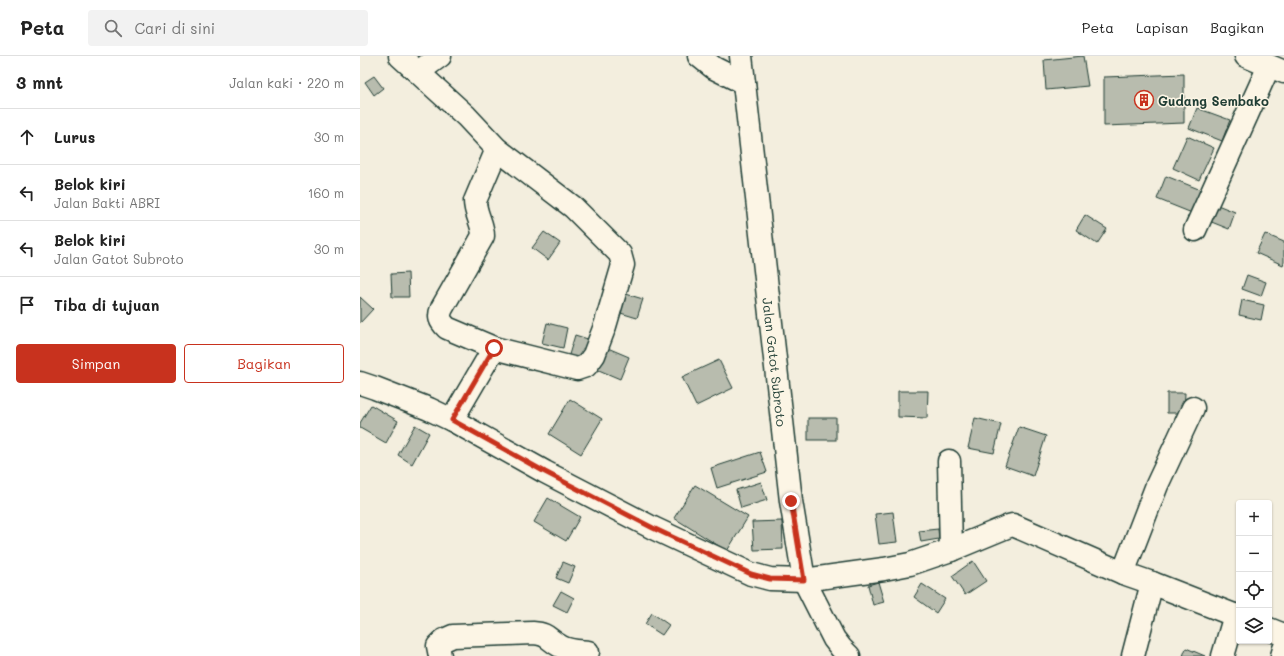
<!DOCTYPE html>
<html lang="id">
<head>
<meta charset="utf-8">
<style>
  :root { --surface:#fff; --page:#f2f2f2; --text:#222; --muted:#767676; --line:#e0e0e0; --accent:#c8321e }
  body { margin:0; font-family:Mali,sans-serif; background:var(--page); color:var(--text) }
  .controls { position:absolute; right:12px; bottom:12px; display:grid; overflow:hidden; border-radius:4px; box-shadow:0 1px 3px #0004 }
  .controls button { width:36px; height:36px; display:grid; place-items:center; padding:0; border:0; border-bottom:1px solid var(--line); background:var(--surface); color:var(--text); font:20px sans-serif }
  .stop { position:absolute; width:12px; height:12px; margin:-9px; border:3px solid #c8321e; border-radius:50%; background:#fff }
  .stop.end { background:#c8321e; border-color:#fff; box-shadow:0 1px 4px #0008 }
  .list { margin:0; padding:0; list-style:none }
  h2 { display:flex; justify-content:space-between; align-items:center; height:52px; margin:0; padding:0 16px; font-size:17px }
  h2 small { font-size:13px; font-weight:400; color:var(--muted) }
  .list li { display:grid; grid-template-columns:26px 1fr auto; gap:12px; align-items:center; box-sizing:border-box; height:56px; padding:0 16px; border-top:1px solid var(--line) }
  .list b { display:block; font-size:15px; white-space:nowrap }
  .list p { margin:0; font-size:13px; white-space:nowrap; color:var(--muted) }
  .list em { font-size:13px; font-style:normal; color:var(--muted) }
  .actions { display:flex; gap:8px; padding:12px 16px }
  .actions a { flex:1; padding:9px 0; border:1px solid var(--accent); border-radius:4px; text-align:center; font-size:14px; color:var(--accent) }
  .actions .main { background:var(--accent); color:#fff }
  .icon { flex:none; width:22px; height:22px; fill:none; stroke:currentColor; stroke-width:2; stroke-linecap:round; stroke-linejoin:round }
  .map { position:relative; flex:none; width:924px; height:600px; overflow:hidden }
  header { display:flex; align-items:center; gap:24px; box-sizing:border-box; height:56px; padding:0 20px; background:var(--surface); border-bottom:1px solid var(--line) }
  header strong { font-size:19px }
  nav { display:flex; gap:22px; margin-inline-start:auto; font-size:14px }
  .search { width:280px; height:36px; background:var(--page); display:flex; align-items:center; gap:10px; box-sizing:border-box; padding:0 14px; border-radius:4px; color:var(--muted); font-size:15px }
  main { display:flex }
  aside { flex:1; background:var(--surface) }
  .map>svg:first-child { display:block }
  .building { fill:#b8bcae; stroke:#1f3d34 }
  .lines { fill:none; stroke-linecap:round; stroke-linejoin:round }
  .minor-casing { stroke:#1f3d34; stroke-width:25 }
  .major-casing { stroke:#1f3d34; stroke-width:25 }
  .minor { stroke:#fcf5e5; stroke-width:22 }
  .major { stroke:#fcf5e5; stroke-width:22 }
  .route { stroke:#c8321e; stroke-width:5 }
  .labels { text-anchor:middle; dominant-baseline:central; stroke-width:3; stroke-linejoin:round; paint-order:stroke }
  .poi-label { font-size:13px; font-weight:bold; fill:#1f3d34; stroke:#fcf5e5; text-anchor:start }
  .street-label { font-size:13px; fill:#1f3d34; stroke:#fcf5e5 }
</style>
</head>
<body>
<header>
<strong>Peta</strong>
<div class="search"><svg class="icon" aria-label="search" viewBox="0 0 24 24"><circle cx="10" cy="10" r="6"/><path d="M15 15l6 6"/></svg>Cari di sini</div>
<nav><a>Peta</a><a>Lapisan</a><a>Bagikan</a></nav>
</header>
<main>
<aside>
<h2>3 mnt<small>Jalan kaki · 220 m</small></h2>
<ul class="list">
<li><svg class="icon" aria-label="ahead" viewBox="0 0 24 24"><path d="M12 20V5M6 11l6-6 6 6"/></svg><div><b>Lurus</b></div><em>30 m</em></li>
<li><svg class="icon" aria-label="left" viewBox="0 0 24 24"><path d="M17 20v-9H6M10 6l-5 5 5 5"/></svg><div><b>Belok kiri</b><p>Jalan Bakti ABRI</p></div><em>160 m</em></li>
<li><svg class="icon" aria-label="left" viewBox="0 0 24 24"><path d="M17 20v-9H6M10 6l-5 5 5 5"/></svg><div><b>Belok kiri</b><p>Jalan Gatot Subroto</p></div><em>30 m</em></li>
<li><svg class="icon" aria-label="arrive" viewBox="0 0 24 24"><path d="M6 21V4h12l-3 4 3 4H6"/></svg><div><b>Tiba di tujuan</b></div></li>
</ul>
<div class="actions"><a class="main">Simpan</a><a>Bagikan</a></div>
</aside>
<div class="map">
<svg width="924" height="600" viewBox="0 0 924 600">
  <rect width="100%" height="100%" fill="#f3eede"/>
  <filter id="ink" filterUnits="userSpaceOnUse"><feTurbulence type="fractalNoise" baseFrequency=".025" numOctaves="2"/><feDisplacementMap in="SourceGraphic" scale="8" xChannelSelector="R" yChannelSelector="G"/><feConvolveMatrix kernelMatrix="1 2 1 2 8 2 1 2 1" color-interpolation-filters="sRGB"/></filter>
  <g filter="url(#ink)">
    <g class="building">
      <polygon points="723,0 728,30 686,34 684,4"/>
      <polygon points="824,18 824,67 744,70 744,21"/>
      <polygon points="14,20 23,32 14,39 5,26"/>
      <polygon points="837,52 870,64 862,85 829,72"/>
      <polygon points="827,80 854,92 839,124 813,112"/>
      <polygon points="806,120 846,136 837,159 797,143"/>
      <polygon points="850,146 875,156 869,173 844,163"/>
      <polygon points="725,159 747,173 737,188 716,174"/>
      <polygon points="184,176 200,187 188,204 172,192"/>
      <polygon points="905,178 924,186 924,206 923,209 896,197"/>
      <polygon points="48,217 49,241 32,241 31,218"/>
      <polygon points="887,219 906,226 901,240 882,233"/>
      <polygon points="259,236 283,243 277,262 254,255"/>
      <polygon points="0,241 13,253 0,267"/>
      <polygon points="882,244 904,249 901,264 879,259"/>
      <polygon points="187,267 207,272 203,292 182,287"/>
      <polygon points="215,279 231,284 224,307 208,302"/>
      <polygon points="243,290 269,301 260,323 234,312"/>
      <polygon points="359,304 373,332 336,350 322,321"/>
      <polygon points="538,335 568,335 567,362 538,361"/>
      <polygon points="807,337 825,337 824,357 807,357"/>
      <polygon points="210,343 242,363 221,398 189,378"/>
      <polygon points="11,349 38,365 26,387 0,372 0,367"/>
      <rect x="448" y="362" width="28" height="22"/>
      <polygon points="615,362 641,368 634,397 608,392"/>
      <polygon points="55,369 69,377 52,408 38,399"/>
      <polygon points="659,371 686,380 673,420 645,410"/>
      <polygon points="400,396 407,416 357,432 351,412"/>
      <polygon points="401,426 407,444 381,452 376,434"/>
      <polygon points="335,429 388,461 367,495 314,462"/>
      <polygon points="188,442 220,461 206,485 174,466"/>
      <polygon points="533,456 537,486 519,488 515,458"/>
      <polygon points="422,465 423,493 394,494 392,466"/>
      <polygon points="578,473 579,483 561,486 559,475"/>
      <polygon points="613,505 626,525 605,539 592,520"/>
      <polygon points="203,506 215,511 208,527 196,522"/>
      <polygon points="518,526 524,546 513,549 508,529"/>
      <polygon points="562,528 585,543 576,557 554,541"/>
      <polygon points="201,535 214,542 207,556 193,549"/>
      <polygon points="292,557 309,569 302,579 285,568"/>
      <polygon points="826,592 845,600 823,600"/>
    </g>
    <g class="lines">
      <defs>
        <g id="minor">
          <polyline points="40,0 106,60 137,93 213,151 260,198 263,209 245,270 234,299 226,310 217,313 134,292"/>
          <polyline points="339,0 354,12 384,27"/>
          <polyline points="886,0 924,16"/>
          <polyline points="58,16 80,0"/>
          <polyline points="835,174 909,10"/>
          <polyline points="0,327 15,332 69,353 92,364 185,416 293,472 391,518 410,523 444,524 524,513 550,508 591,494 649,470 653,469 763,517 792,527 879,561"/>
          <path d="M92 364 134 292 87 272C80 265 78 261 82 252L123 180C123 167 115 158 115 145L137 93"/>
          <polyline points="589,405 591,494"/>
          <polyline points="763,517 797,429 833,352"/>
          <polyline points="909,573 924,579"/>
          <path d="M80 600 78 590 84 584 93 580 173 577C189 578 187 583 200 590 208 595 219 595 228 596"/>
          <polyline points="773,600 792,527"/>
          <polyline points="863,600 875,559"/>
          <polyline points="922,600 924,593"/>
        </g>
        <g id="major">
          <path id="s1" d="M381 0 431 445 444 524 474 583 481 592 489 600"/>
        </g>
      </defs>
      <use href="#minor" class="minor-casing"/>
      <use href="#major" class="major-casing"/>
      <use href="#minor" class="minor"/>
      <use href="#major" class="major"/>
    </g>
  </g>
  <g class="lines" filter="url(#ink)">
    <polyline class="route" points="134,292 92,364 185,416 293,472 391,518 410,523 444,524 431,445"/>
  </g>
  <defs>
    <symbol id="building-ring" viewBox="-11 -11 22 22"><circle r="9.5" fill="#fcf5e5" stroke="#c8321e" stroke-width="1.5"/><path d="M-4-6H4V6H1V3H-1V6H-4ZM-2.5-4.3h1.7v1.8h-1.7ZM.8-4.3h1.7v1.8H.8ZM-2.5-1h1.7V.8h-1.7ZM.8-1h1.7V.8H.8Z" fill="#c8321e"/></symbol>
  </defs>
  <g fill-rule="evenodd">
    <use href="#building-ring" x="773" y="33" width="22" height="22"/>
  </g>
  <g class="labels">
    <g class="poi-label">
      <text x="798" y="44">Gudang Sembako</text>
    </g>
    <g class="street-label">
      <text stroke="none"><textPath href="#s1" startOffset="308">Jalan Gatot Subroto</textPath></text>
    </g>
  </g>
</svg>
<div class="controls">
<button>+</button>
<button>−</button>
<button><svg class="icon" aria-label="locate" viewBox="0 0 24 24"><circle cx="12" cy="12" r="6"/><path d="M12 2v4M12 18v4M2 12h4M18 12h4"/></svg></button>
<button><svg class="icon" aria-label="layers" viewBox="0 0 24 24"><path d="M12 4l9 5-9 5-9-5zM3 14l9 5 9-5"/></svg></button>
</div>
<div class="stop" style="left:134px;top:292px"></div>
<div class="stop end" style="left:431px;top:445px"></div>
</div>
</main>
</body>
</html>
